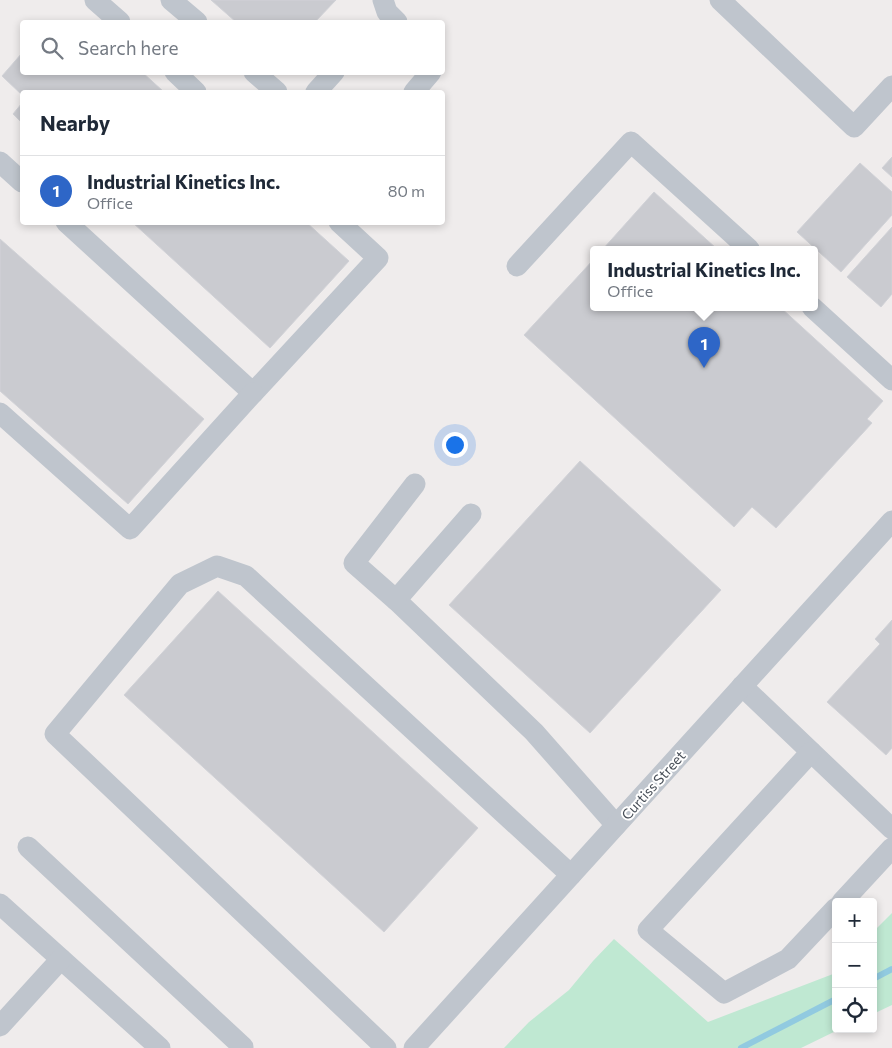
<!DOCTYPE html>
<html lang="en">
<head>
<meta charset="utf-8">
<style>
  :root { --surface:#fff; --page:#f6f6f7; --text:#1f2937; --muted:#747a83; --line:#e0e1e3; --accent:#2e66c7 }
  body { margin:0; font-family:Commissioner,sans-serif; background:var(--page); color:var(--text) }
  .controls { position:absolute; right:15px; bottom:15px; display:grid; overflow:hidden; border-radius:5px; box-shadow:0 2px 8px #0003 }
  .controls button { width:45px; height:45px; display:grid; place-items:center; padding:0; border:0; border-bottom:1px solid var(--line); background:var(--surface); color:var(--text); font:25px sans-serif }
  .you { position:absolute; left:454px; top:444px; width:18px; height:18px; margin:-12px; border:4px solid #fff; border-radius:50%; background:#1a73e8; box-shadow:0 0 0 8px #1a73e833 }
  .badge { display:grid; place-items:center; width:32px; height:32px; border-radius:50%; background:var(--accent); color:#fff; font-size:16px; font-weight:700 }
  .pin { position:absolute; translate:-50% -41px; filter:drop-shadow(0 1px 2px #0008) }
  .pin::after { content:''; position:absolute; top:26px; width:18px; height:15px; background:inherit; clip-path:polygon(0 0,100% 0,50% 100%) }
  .popup { position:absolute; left:590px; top:246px; width:228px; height:65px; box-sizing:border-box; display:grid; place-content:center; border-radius:5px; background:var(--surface); filter:drop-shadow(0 1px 4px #0005); font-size:16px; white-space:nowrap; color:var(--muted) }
  .popup b { font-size:19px; color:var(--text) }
  .popup::after { content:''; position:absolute; left:50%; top:100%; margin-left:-10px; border:10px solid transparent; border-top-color:var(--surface) }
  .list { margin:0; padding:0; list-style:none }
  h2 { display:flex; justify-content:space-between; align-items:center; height:65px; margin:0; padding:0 20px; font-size:21px }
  h2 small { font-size:16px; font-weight:400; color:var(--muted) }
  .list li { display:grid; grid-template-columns:32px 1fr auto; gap:15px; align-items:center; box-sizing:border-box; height:70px; padding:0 20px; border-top:1px solid var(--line) }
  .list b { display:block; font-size:19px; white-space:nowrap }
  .list p { margin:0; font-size:16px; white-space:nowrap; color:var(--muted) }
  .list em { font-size:16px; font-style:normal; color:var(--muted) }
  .icon { flex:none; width:28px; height:28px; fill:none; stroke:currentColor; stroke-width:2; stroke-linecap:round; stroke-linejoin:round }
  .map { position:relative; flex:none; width:892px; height:1048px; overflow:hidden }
  .search { position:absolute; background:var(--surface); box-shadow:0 2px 8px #0003; left:20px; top:20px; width:425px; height:55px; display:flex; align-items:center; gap:12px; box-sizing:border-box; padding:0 18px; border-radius:5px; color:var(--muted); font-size:19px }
  .panel { position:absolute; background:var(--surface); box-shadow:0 2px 8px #0003; left:20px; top:90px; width:425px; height:135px; border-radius:5px }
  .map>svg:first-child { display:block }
  .green { fill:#bfe8d2 }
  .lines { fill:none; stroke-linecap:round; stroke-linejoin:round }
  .stream { stroke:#91cae0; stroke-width:6 }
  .building { fill:#cacbd0; stroke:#d1d2d7 }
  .minor { stroke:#bfc5cd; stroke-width:21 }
  .labels { text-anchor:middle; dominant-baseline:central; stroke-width:4; stroke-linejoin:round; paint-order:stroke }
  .street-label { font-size:14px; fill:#474e57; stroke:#fff }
</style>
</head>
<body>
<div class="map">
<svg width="892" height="1048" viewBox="0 0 892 1048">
  <rect width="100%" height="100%" fill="#efecec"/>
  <g class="green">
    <polygon points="892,913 892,1005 873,1014 873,932"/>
    <polygon points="614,939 708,1022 833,974 836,971 836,1029 840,1029 801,1048 504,1048 529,1022 569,990 593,961"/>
  </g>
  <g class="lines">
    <g class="stream">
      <polyline points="873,979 892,969"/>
      <polyline points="741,1048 836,999"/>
    </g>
  </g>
  <g class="building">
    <polygon points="211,0 336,0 315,22 236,22"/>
    <polygon points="22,53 22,72 142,72 164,92 22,92 22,95 2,76"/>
    <polygon points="22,103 22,123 13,114"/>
    <polygon points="892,157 892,177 882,168"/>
    <polygon points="860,163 892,192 892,215 841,272 797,232"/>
    <polygon points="654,192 717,249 603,249"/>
    <polygon points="132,222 306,222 349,261 270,348"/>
    <polygon points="892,227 892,294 881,307 847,277"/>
    <polygon points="0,239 204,419 128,504 0,391"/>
    <polygon points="594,259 594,307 780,307 883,401 867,419 872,423 776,528 752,507 734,527 524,335"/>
    <polygon points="580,461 721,590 590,733 449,605"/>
    <polygon points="218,591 478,828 384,932 124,695"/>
    <polygon points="892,620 892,748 886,755 827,702 880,644 875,639"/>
  </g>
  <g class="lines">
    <g class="minor">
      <polyline points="95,0 120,22"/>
      <polyline points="171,0 197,22"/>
      <polyline points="383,0 387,12 397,22"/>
      <polyline points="720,0 854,127 892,86"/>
      <polyline points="175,72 196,92"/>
      <polyline points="254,72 277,92"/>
      <polyline points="316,92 334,72"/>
      <polyline points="414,92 431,72"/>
      <polyline points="0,162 22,182"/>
      <polyline points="66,222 253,393 378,258 339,222"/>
      <polyline points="517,266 631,142 749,249"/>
      <polyline points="812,307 892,380"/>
      <polyline points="0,413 130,529 253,393"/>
      <polyline points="471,514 396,600 534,732 616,825"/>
      <polyline points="396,600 354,563 415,484"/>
      <polyline points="742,686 892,829"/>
      <polyline points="811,752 648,930 724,993 788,959 836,908"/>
      <polyline points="28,847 243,1047 242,1048"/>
      <polyline points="842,902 892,848"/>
      <polyline points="0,904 160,1048"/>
      <polyline points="0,1026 61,959"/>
      <polyline points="386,1048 55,734 180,584 217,566 246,576 571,875"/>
      <polyline points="414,1048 892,521"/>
    </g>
  </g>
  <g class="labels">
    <g class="street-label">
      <text transform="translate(653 785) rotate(-48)">Curtiss Street</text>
    </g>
  </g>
</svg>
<div class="controls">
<button>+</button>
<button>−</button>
<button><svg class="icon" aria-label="locate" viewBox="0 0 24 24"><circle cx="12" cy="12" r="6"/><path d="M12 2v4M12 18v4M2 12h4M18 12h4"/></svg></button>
</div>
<div class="you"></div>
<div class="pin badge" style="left:704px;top:368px">1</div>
<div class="popup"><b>Industrial Kinetics Inc.</b>Office</div>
<div class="search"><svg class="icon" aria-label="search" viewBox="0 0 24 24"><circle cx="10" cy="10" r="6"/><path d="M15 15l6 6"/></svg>Search here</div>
<section class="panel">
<h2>Nearby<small></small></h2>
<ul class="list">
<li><span class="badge">1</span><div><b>Industrial Kinetics Inc.</b><p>Office</p></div><em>80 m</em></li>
</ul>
</section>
</div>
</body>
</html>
